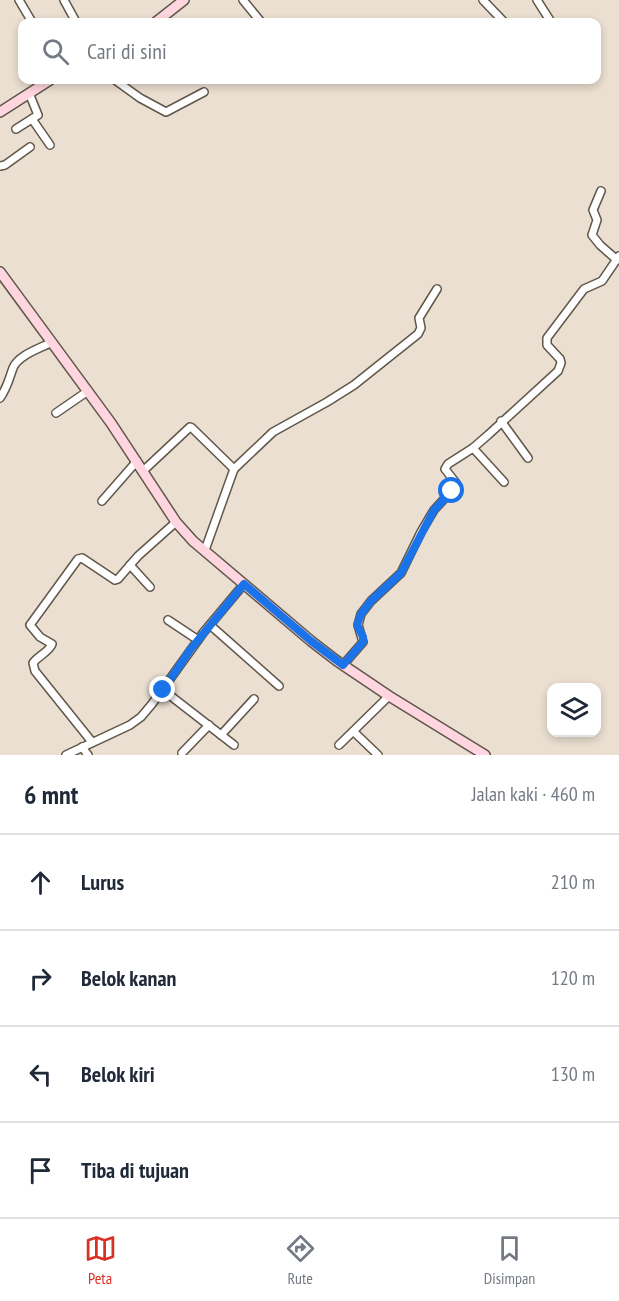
<!DOCTYPE html>
<html lang="id">
<head>
<meta charset="utf-8">
<style>
  :root { --surface:#fff; --page:#f2f2f3; --text:#1f2937; --muted:#747a83; --line:#e0e1e3; --accent:#d93025 }
  body { margin:0; font-family:"PT Sans Narrow",sans-serif; background:var(--page); color:var(--text) }
  .controls { position:absolute; right:18px; bottom:18px; display:grid; overflow:hidden; border-radius:12px; box-shadow:0 3px 9px #0003 }
  .controls button { width:54px; height:54px; display:grid; place-items:center; padding:0; border:0; border-bottom:2px solid var(--line); background:var(--surface); color:var(--text); font:30px sans-serif }
  .stop { position:absolute; width:18px; height:18px; margin:-14px; border:4px solid #1a73e8; border-radius:50%; background:#fff }
  .stop.end { background:#1a73e8; border-color:#fff; box-shadow:0 2px 6px #0008 }
  .list { margin:0; padding:0; list-style:none }
  h2 { display:flex; justify-content:space-between; align-items:center; height:78px; margin:0; padding:0 24px; font-size:26px }
  h2 small { font-size:20px; font-weight:400; color:var(--muted) }
  .list li { display:grid; grid-template-columns:39px 1fr auto; gap:18px; align-items:center; box-sizing:border-box; height:96px; padding:0 24px; border-top:2px solid var(--line) }
  .list b { display:block; font-size:22px; white-space:nowrap }
  .list em { font-size:20px; font-style:normal; color:var(--muted) }
  .icon { flex:none; width:33px; height:33px; fill:none; stroke:currentColor; stroke-width:2; stroke-linecap:round; stroke-linejoin:round }
  .map { position:relative; flex:none; width:619px; height:755px; overflow:hidden }
  .search { position:absolute; background:var(--surface); box-shadow:0 3px 9px #0003; left:18px; right:18px; top:18px; height:66px; display:flex; align-items:center; gap:15px; box-sizing:border-box; padding:0 21px; border-radius:12px; color:var(--muted); font-size:22px }
  .sheet { height:462px; background:var(--surface) }
  nav { display:flex; justify-content:space-around; align-items:center; box-sizing:border-box; height:84px; border-top:2px solid var(--line); background:var(--surface); font-size:16px; color:var(--muted) }
  nav a { display:grid; justify-items:center; gap:3px }
  nav .on { color:var(--accent) }
  .map>svg:first-child { display:block }
  .lines { fill:none; stroke-linecap:round; stroke-linejoin:round }
  .street-casing { stroke:#60564a; stroke-width:10 }
  .secondary-casing { stroke:#60564a; stroke-width:12 }
  .street { stroke:#fff; stroke-width:7 }
  .secondary { stroke:#ffd5df; stroke-width:9 }
  .route { stroke:#1a73e8; stroke-width:8 }
</style>
</head>
<body>
<div class="map">
<svg width="619" height="755" viewBox="0 0 619 755">
  <rect width="100%" height="100%" fill="#eadfd0"/>
  <g class="lines">
    <defs>
      <g id="street">
        <polyline points="19,0 32,22"/>
        <polyline points="64,0 76,22"/>
        <polyline points="243,0 261,22"/>
        <polyline points="483,0 504,22"/>
        <polyline points="537,0 551,22"/>
        <polyline points="115,80 140,98 166,112 204,92"/>
        <polyline points="32,119 50,145"/>
        <polyline points="16,129 38,115 29,93"/>
        <polyline points="0,166 5,165 30,147"/>
        <polyline points="601,191 593,210 597,220 592,235 600,245 617,260"/>
        <path d="M0 398C7 388 9 379 13 368 18 355 41 348 52 342"/>
        <polyline points="56,413 88,391"/>
        <polyline points="501,421 528,458"/>
        <polyline points="473,448 504,482"/>
        <polyline points="143,471 190,427 192,428 234,469"/>
        <polyline points="102,501 137,461"/>
        <polyline points="205,550 234,469 273,432 327,402 354,385 418,334 421,328 419,318 437,289"/>
        <polyline points="130,565 150,587"/>
        <polyline points="168,620 198,640"/>
        <polyline points="210,625 279,686"/>
        <polyline points="343,665 363,642 358,625 361,614 371,601 401,573 421,532 434,510 455,487 456,483 445,469 448,464 473,448 488,435 558,371 561,363 560,359 547,345 547,338 584,289 602,281 619,256"/>
        <polyline points="163,690 234,745"/>
        <polyline points="354,732 378,755"/>
        <polyline points="221,735 254,699"/>
        <path d="M92 742 35 671 33 663C38 656 49 652 52 644L40 637 30 625 78 559 82 558 115 580 118 579 138 556 176 522"/>
        <polyline points="339,745 389,696"/>
        <polyline points="82,747 88,755"/>
        <polyline points="182,753 209,725"/>
        <polyline points="66,755 130,725 141,717 152,704 203,633 244,584"/>
      </g>
      <g id="secondary">
        <polyline points="156,22 184,0"/>
        <polyline points="0,112 50,80"/>
        <polyline points="0,272 111,423 176,522 193,541 311,641 337,661 389,696 485,755"/>
      </g>
    </defs>
    <use href="#street" class="street-casing"/>
    <use href="#secondary" class="secondary-casing"/>
    <use href="#street" class="street"/>
    <use href="#secondary" class="secondary"/>
  </g>
  <g class="lines">
    <polyline class="route" points="163,690 190,650 244,584 311,641 343,665 363,642 363,637 357,625 361,614 371,601 401,573 434,510 452,491"/>
  </g>
</svg>
<div class="controls">
<button><svg class="icon" aria-label="layers" viewBox="0 0 24 24"><path d="M12 4l9 5-9 5-9-5zM3 14l9 5 9-5"/></svg></button>
</div>
<div class="stop" style="left:452px;top:491px"></div>
<div class="stop end" style="left:163px;top:690px"></div>
<div class="search"><svg class="icon" aria-label="search" viewBox="0 0 24 24"><circle cx="10" cy="10" r="6"/><path d="M15 15l6 6"/></svg>Cari di sini</div>
</div>
<section class="sheet">
<h2>6 mnt<small>Jalan kaki · 460 m</small></h2>
<ul class="list">
<li><svg class="icon" aria-label="ahead" viewBox="0 0 24 24"><path d="M12 20V5M6 11l6-6 6 6"/></svg><div><b>Lurus</b></div><em>210 m</em></li>
<li><svg class="icon" aria-label="right" viewBox="0 0 24 24"><path d="M7 20v-9h11M14 6l5 5-5 5"/></svg><div><b>Belok kanan</b></div><em>120 m</em></li>
<li><svg class="icon" aria-label="left" viewBox="0 0 24 24"><path d="M17 20v-9H6M10 6l-5 5 5 5"/></svg><div><b>Belok kiri</b></div><em>130 m</em></li>
<li><svg class="icon" aria-label="arrive" viewBox="0 0 24 24"><path d="M6 21V4h12l-3 4 3 4H6"/></svg><div><b>Tiba di tujuan</b></div></li>
</ul>
</section>
<nav>
<a class="on"><svg class="icon" aria-label="map" viewBox="0 0 24 24"><path d="M3 6l6-2 6 2 6-2v14l-6 2-6-2-6 2zM9 4v14M15 6v14"/></svg>Peta</a>
<a><svg class="icon" aria-label="directions" viewBox="0 0 24 24"><path d="M12 3l9 9-9 9-9-9zM9 14v-3h6M13 9l2 2-2 2"/></svg>Rute</a>
<a><svg class="icon" aria-label="saved" viewBox="0 0 24 24"><path d="M7 4h10v16l-5-4-5 4z"/></svg>Disimpan</a>
</nav>
</body>
</html>
